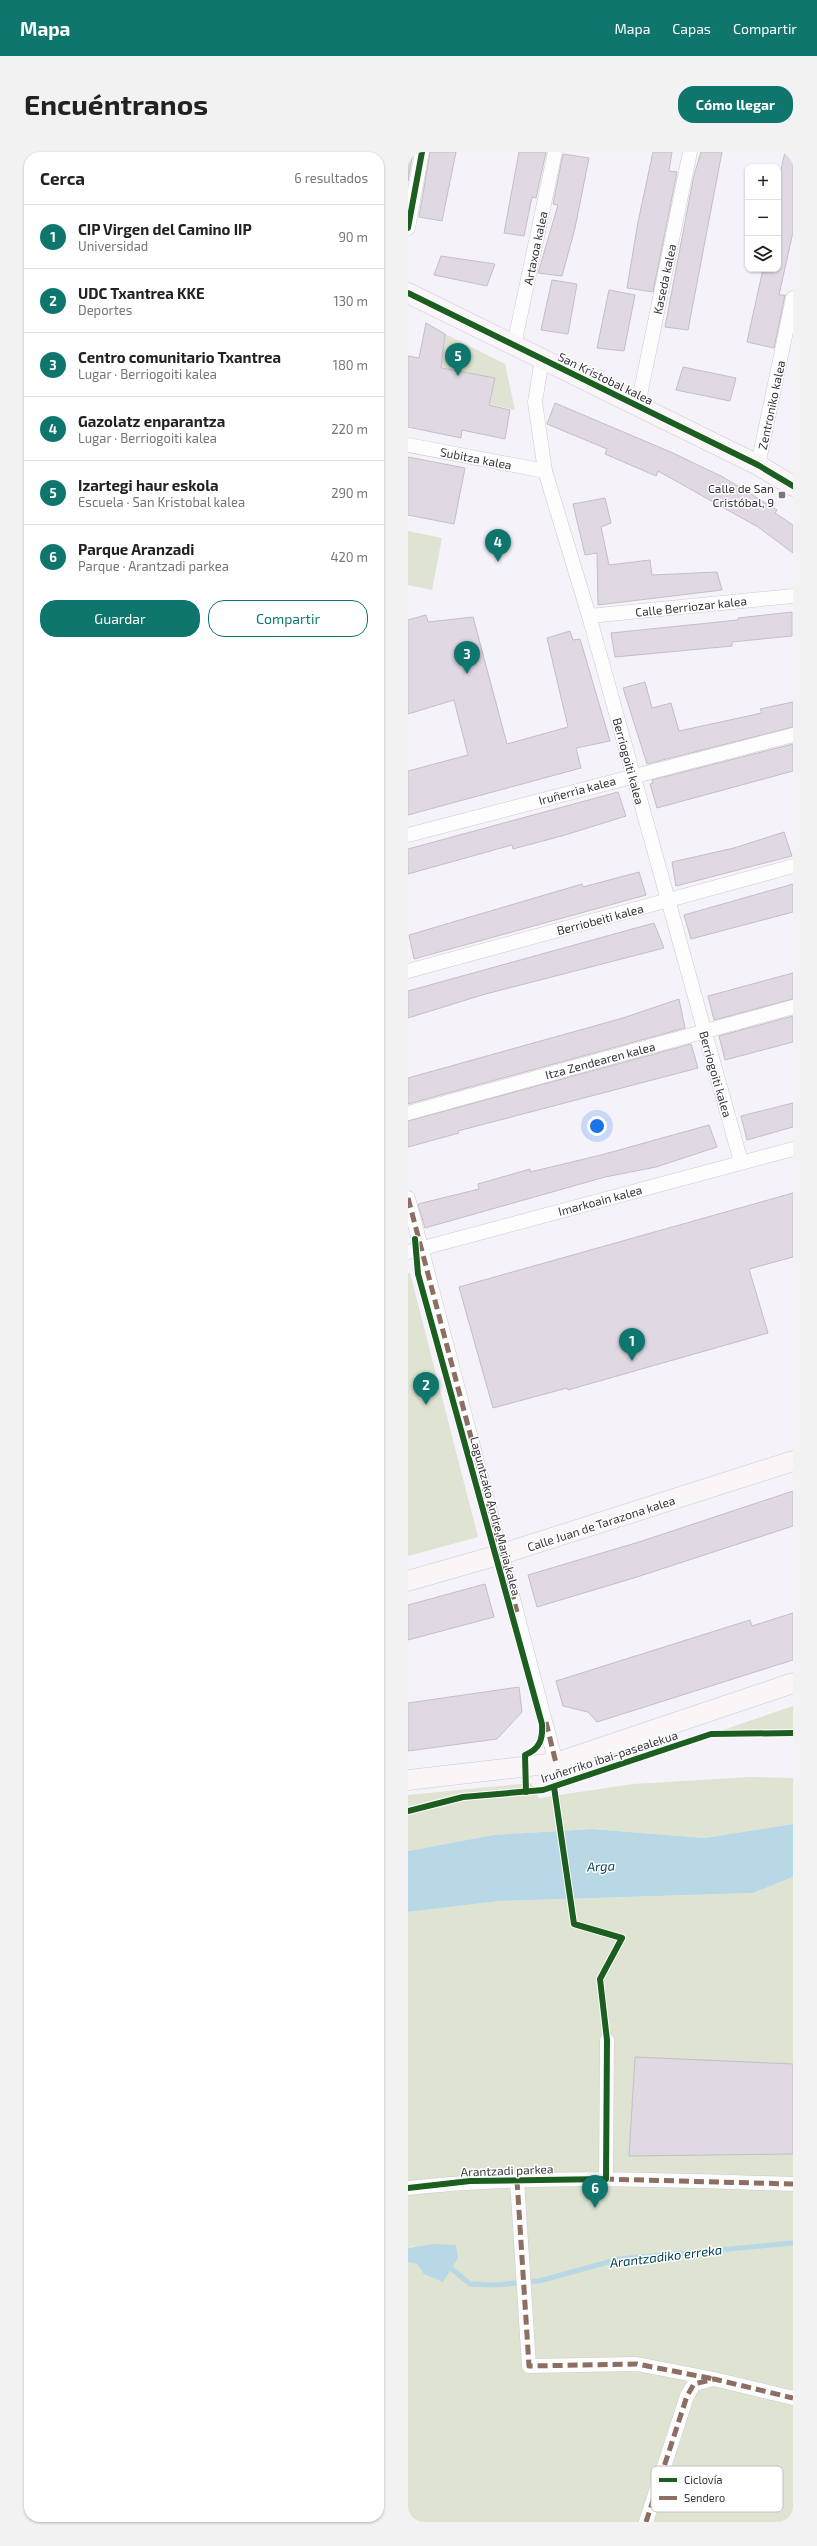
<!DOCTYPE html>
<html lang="es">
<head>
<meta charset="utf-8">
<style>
  :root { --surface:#fff; --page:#f2f2f2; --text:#222; --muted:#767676; --line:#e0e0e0; --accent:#0f766e }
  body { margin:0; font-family:"Exo 2",sans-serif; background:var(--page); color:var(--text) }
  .controls { position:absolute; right:12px; top:12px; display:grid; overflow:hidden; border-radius:8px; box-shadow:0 1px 3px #0004 }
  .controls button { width:36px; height:36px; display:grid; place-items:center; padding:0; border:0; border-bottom:1px solid var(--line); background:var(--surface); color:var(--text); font:20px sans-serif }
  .you { position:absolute; left:189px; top:974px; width:14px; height:14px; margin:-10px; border:3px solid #fff; border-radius:50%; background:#1a73e8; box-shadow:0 0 0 6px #1a73e833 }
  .badge { display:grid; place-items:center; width:26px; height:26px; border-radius:50%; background:var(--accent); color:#fff; font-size:13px; font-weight:700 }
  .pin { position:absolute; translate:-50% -33px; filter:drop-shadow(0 1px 2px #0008) }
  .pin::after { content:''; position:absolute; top:21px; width:14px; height:12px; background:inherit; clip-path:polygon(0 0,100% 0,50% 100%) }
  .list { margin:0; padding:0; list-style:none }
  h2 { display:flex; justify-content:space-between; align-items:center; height:52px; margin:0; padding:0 16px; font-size:17px }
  h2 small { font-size:13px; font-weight:400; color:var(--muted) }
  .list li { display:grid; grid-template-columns:26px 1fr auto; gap:12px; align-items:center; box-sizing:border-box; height:64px; padding:0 16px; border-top:1px solid var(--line) }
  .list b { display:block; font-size:15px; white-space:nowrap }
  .list p { margin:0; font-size:13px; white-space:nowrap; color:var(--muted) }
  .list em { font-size:13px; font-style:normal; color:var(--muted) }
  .actions { display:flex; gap:8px; padding:12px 16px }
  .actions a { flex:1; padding:9px 0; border:1px solid var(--accent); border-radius:16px; text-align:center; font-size:14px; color:var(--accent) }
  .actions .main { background:var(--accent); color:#fff }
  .icon { flex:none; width:22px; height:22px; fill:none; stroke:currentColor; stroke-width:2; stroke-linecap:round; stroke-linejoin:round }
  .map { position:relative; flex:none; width:385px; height:2370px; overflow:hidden; border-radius:16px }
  header { display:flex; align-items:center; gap:24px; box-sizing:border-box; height:56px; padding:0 20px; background:var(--accent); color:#fff }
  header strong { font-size:19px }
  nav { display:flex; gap:22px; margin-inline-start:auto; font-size:14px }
  .intro { display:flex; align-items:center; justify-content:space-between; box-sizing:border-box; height:96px; padding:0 24px }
  h1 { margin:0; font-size:28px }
  .button { padding:10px 18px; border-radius:16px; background:var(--accent); color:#fff; font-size:14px; font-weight:700 }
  main { display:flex; gap:24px; padding:0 24px }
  aside { flex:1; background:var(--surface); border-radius:16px; box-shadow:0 1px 3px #0004 }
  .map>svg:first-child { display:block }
  .green { fill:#dfe3d1 }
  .water { fill:#b9d8e6 }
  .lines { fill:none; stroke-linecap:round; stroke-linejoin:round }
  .stream { stroke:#b9d8e6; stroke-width:5 }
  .building { fill:#e0d8e3; stroke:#c4bfc6 }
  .street-casing { stroke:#ccc9d0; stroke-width:15 }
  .secondary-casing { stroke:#ccc9d0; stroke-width:21 }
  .street { stroke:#fefdfe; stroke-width:14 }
  .secondary { stroke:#faf5f7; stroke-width:20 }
  .quiet { stroke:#8d6e63; stroke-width:5; stroke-dasharray:10 5; stroke-linecap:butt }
  .cycleway-casing { stroke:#fff; stroke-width:8 }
  .cycleway { stroke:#1b5e20; stroke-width:6 }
  .poi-dot { fill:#7a767e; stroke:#fff; stroke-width:1.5 }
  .labels { text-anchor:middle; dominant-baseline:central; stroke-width:3; stroke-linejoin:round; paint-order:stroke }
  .street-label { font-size:12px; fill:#37333b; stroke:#fff }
  .poi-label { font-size:12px; fill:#37333b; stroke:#fff; text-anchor:end }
  .water-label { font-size:13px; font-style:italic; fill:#004556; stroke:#fff }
  .key { fill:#fff; stroke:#c3c2c4; stroke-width:1 }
  .key-label { font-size:11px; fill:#37333b }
</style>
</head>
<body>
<header>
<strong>Mapa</strong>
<nav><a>Mapa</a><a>Capas</a><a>Compartir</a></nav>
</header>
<div class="intro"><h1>Encuéntranos</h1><a class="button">Cómo llegar</a></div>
<main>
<aside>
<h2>Cerca<small>6 resultados</small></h2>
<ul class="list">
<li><span class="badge">1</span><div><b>CIP Virgen del Camino IIP</b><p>Universidad</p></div><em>90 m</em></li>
<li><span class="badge">2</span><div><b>UDC Txantrea KKE</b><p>Deportes</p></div><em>130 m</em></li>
<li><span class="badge">3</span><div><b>Centro comunitario Txantrea</b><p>Lugar · Berriogoiti kalea</p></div><em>180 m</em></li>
<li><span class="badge">4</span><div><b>Gazolatz enparantza</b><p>Lugar · Berriogoiti kalea</p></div><em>220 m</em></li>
<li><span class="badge">5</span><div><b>Izartegi haur eskola</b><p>Escuela · San Kristobal kalea</p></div><em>290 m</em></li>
<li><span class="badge">6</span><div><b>Parque Aranzadi</b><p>Parque · Arantzadi parkea</p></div><em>420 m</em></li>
</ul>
<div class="actions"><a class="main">Guardar</a><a>Compartir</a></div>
</aside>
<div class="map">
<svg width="385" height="2370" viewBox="0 0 385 2370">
  <rect width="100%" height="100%" fill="#f6f2fa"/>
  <g class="green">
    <polygon points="37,182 97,212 107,258 81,252 87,226 33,216"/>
    <polygon points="0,379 34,386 24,438 0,433"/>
    <polygon points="0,1121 2,1121 70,1385 0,1404"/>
    <polygon points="385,1554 385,1582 303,1582"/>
    <polygon points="343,1625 385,1626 385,1672 297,1686 184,1677 85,1683 0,1699 0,1643 123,1631 131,1646 225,1632"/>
    <polygon points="385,1725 385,2370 0,2370 0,2110 9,2112 7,2094 0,2096 0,1760 92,1749 345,1741"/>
  </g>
  <g class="water">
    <polygon points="385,1672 385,1725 345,1741 92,1749 0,1760 0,1699 85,1683 184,1677 297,1686"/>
    <polygon points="25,2092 48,2093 50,2106 35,2130 16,2122 9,2112 0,2110 0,2096"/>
  </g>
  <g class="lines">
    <polyline class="stream" points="39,2113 62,2132 87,2133 131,2129 211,2107 385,2091"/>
  </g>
  <g class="building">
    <polygon points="0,0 5,0 0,29"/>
    <polygon points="22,0 48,0 34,69 11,65"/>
    <polygon points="111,0 138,0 128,46 124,45 116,84 96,81"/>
    <polygon points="245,0 264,0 261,19 269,20 245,140 219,136 230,70"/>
    <polygon points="293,0 314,0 280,178 257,175 286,23"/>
    <polygon points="377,0 385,0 385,80 371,143 377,143 366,196 339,190 355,117 370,117 370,31"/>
    <polygon points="155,2 181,6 167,76 154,124 130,121 150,53 145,52"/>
    <polygon points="33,104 87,112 79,134 26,123"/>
    <polygon points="144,128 169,132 160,182 133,178"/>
    <polygon points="201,138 227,143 216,199 189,196"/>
    <polygon points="18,171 37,182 33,216 87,226 81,253 102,258 97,287 54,278 53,286 0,275 0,204 11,206"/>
    <polygon points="275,215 328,226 322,249 268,238"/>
    <polygon points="147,251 265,301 315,325 369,358 367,361 385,373 385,401 350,375 250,319 248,324 197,302 199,297 139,272"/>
    <polygon points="0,305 57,316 46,372 0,363"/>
    <polygon points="197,346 203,371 193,375 201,413 242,408 244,423 309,420 314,438 190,453 189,401 177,403 165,352"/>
    <polygon points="384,460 384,484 324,490 324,494 207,505 203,481 330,468 330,466"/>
    <polygon points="18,463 20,470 65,465 99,592 160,575 139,486 162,479 165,488 172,487 202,589 168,596 173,616 0,663 0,619 60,603 46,548 0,562 0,468"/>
    <polygon points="237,530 244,556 263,551 271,579 354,561 352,557 385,550 385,575 239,612 215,536"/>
    <polygon points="385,592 385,619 249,656 242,632 245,631 244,628"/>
    <polygon points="210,640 218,664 157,683 105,697 104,693 0,722 0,697"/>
    <polygon points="376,680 384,704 268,734 264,710 326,696"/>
    <polygon points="231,720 238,743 6,807 1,783 174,732 175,735"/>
    <polygon points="385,732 385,760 283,787 276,763"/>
    <polygon points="246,771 256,796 74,843 0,866 0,839"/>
    <polygon points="385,821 385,847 306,868 300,844"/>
    <polygon points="271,847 277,876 0,952 0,926 215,866"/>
    <polygon points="385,864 385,890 317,908 311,884"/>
    <polygon points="283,892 290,916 50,979 51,981 0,995 0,969"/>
    <polygon points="385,951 385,975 339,988 333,964"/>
    <polygon points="301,973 309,995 248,1015 197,1025 17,1076 10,1052 71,1037 70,1032 122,1017 122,1020 193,1003"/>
    <polygon points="385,1041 385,1105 341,1117 360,1181 160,1238 159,1236 85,1256 51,1135"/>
    <polygon points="385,1339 385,1374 229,1425 129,1455 120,1423 231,1390"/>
    <polygon points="77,1432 86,1465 0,1488 0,1453"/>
    <polygon points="385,1461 385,1508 189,1570 180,1560 155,1554 148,1529 342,1468 344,1474"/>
    <polygon points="111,1535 114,1560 89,1587 0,1599 0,1551"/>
    <polygon points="227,1905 385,1912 385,2002 221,2004"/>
  </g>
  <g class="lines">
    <defs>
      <g id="street">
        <polyline points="0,76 14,0"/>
        <polyline points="106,193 147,0"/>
        <polyline points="134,207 127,250 137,319 181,464 333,1010"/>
        <polyline points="230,253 282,0"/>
        <polyline points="0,293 137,319"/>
        <polyline points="350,313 385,146"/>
        <polyline points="181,464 385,444"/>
        <polyline points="0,683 385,583"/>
        <polyline points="0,819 385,714"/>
        <polyline points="0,961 385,855"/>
        <polyline points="0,1046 148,1611"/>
        <polyline points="0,1100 385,997"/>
        <polyline points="198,2027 199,1888"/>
        <polyline points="109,2028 121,2214 229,2212 306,2227"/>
        <path d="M0 2036C128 2022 257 2028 385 2032"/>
        <polyline points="238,2370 279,2244 286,2232 306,2227 385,2246"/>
      </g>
      <g id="secondary">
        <polyline points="0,141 350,313 385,334"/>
        <polyline points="0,1429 94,1402 385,1309"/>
        <polyline points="0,1628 148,1611 385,1531"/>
      </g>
    </defs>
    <use href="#street" class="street-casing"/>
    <use href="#secondary" class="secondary-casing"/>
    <use href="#street" class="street"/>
    <use href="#secondary" class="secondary"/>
    <g class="quiet">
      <polyline points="0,1046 109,1460"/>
      <polyline points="138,1570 148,1611"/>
      <polyline points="196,2027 385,2032"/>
      <polyline points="109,2028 121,2214 229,2212 306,2227"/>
      <polyline points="238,2370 279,2244 286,2232 306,2227 385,2246"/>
    </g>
    <defs>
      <g id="cycleway">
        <polyline points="0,76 14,0"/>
        <polyline points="0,141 350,313 385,334"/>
        <path d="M7 1087 10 1122 134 1572C135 1587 132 1597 117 1603L118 1640"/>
        <polyline points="0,1659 55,1645 135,1638 303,1582 385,1581"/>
        <polyline points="0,2036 62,2029 198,2027 199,1888 192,1827 214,1786 166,1772 146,1635"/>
      </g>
    </defs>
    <use href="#cycleway" class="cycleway-casing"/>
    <use href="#cycleway" class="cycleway"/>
  </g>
  <rect class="poi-dot" x="370" y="339" width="8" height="8" rx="2"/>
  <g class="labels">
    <g class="street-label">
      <text transform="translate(127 96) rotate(-78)">Artaxoa kalea</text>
      <text transform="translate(256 127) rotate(-78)">Kaseda kalea</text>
      <text transform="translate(198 226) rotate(26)">San Kristobal kalea</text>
      <text transform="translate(363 253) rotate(-78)">Zentroniko kalea</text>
      <text transform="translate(68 306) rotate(11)">Subitza kalea</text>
      <text transform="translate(283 454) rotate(-6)">Calle Berriozar kalea</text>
      <text transform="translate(221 609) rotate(75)">Berriogoiti kalea</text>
      <text transform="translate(169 638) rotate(-15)">Iruñerria kalea</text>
      <text transform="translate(192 767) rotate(-15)">Berriobeiti kalea</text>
      <text transform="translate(192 908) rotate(-15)">Itza Zendearen kalea</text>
      <text transform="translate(308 922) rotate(74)">Berriogoiti kalea</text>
      <text transform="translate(192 1048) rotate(-15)">Imarkoain kalea</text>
      <text transform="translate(88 1364) rotate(75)">Laguntzako Andre Maria kalea</text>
      <text transform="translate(193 1371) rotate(-18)">Calle Juan de Tarazona kalea</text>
      <text transform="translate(201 1604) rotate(-18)">Iruñerriko ibai-pasealekua</text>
      <text transform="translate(99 2018) rotate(-2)">Arantzadi parkea</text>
    </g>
    <g class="poi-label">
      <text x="366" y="336">Calle de San<tspan x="366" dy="14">Cristóbal, 9</tspan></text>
    </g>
    <g class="water-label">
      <text transform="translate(193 1714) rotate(-2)">Arga</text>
      <text transform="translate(258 2104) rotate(-7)">Arantzadiko erreka</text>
    </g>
  </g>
  <rect x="243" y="2314" width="132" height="46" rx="6" class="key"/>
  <rect x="251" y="2326" width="18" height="4" fill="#1b5e20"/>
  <rect x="251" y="2344" width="18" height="4" fill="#8d6e63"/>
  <g class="key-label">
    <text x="276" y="2332">Ciclovía</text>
    <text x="276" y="2350">Sendero</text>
  </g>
</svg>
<div class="controls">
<button>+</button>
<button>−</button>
<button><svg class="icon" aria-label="layers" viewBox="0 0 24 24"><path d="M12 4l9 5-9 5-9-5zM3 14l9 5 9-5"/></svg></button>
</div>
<div class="you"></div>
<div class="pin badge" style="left:224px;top:1209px">1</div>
<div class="pin badge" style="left:18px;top:1253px">2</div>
<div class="pin badge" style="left:59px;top:522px">3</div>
<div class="pin badge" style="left:90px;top:410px">4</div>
<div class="pin badge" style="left:50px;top:224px">5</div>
<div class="pin badge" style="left:187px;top:2056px">6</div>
</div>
</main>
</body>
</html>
